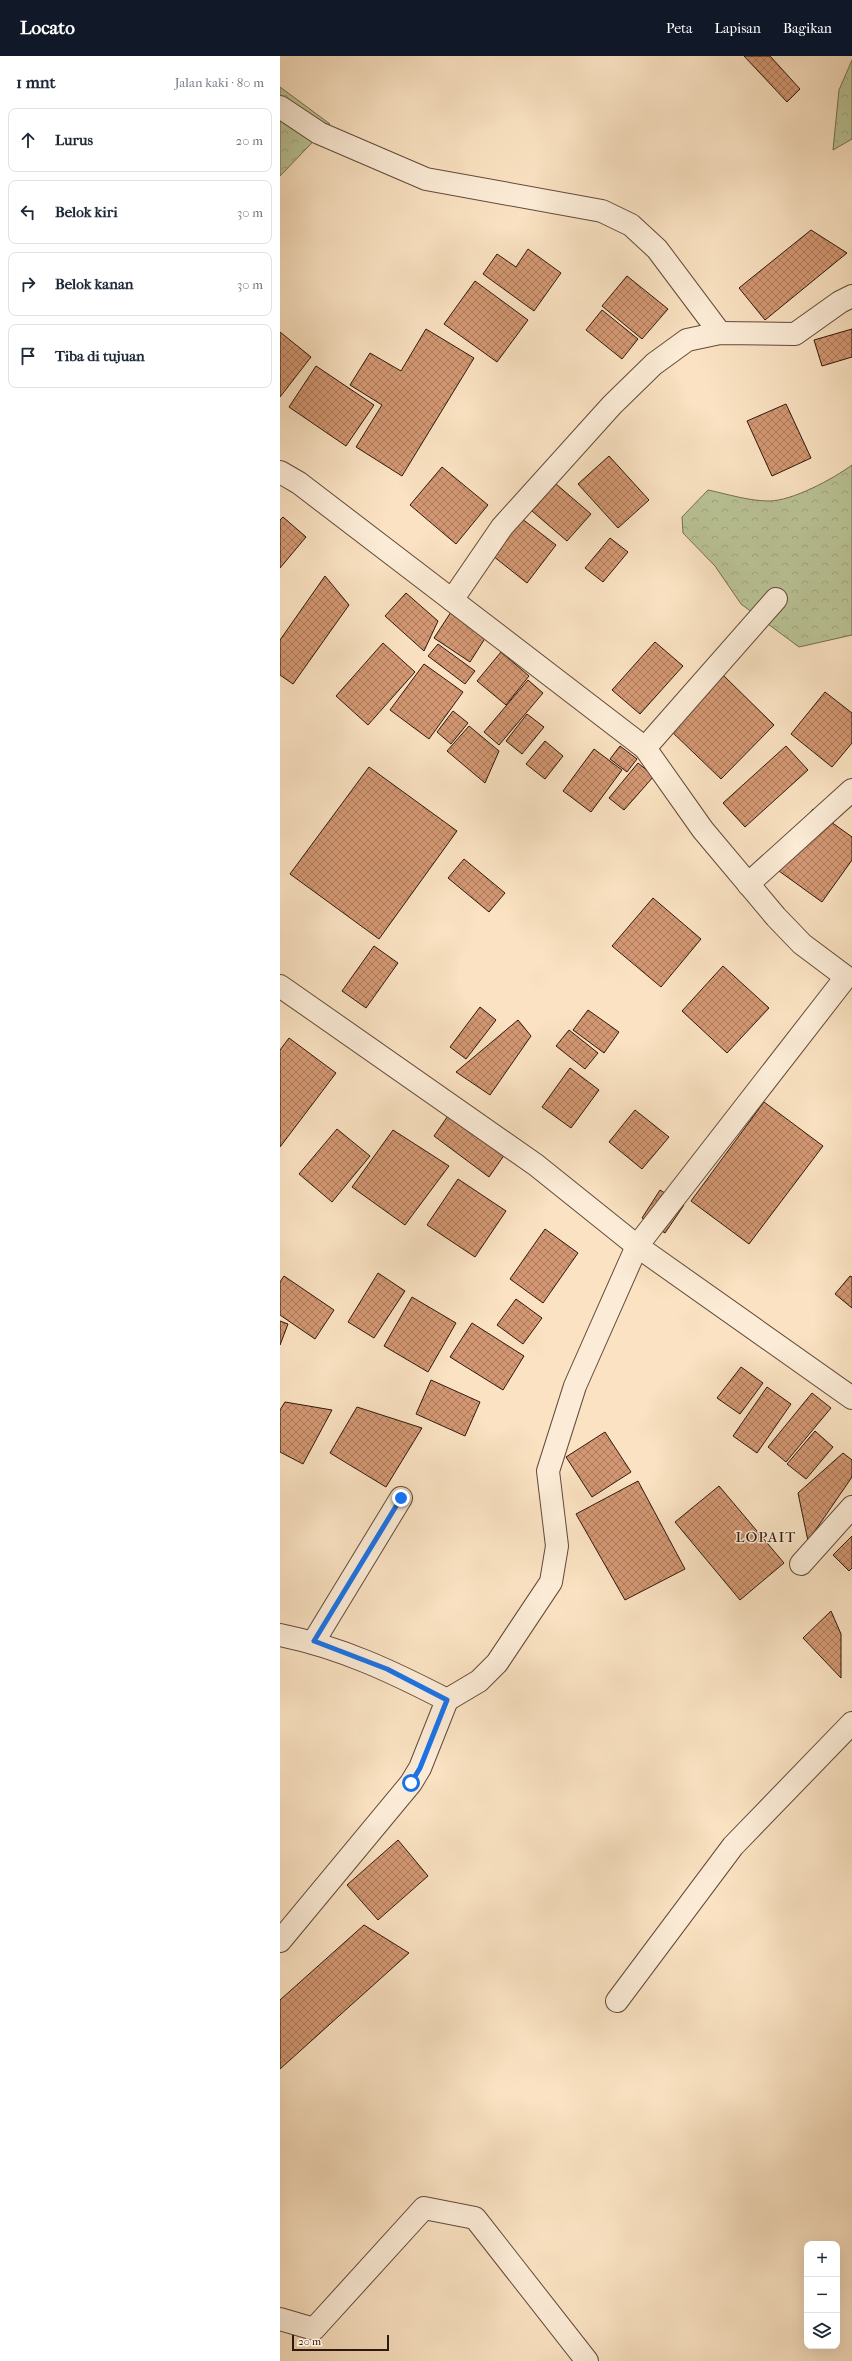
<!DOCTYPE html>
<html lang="id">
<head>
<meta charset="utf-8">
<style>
  :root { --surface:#fff; --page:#f2f2f3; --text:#1f2937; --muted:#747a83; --line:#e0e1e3; --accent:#111827 }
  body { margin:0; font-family:"IM FELL French Canon",serif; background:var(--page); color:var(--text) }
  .controls { position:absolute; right:12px; bottom:12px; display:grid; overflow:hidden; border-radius:8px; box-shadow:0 4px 16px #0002 }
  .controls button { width:36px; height:36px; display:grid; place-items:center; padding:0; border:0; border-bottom:1px solid var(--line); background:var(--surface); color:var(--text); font:20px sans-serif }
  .scale { position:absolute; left:12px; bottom:10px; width:97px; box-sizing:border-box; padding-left:4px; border:2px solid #30180b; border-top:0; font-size:11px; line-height:14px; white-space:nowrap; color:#30180b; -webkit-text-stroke:3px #fcecd7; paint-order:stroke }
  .stop { position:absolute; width:12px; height:12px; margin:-9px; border:3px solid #1a73e8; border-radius:50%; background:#fff }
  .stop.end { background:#1a73e8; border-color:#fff; box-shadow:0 1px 4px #0008 }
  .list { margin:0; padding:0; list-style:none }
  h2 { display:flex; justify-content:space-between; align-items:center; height:52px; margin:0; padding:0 16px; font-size:17px }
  h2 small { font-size:13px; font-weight:400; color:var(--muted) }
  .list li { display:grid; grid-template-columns:26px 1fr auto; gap:12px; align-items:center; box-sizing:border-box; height:64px; margin:0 8px 8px; padding:0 8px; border:1px solid var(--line); border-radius:8px }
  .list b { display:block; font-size:15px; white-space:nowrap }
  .list em { font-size:13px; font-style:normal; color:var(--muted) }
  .icon { flex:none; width:22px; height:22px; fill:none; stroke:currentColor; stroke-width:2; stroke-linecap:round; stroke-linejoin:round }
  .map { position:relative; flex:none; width:572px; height:2305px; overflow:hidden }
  header { display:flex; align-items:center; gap:24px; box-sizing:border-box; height:56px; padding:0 20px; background:var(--accent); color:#fff }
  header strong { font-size:19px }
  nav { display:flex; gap:22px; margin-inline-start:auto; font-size:14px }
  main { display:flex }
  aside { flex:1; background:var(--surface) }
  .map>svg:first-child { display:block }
  .forest { fill:url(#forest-crowns); stroke:#756e51 }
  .building { fill:url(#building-cross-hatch); stroke:#30180b }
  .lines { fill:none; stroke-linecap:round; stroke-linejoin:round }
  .minor-casing { stroke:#624a39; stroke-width:24 }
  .minor { stroke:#fcecd7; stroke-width:22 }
  .route { stroke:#1a73e8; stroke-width:5 }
  .labels { text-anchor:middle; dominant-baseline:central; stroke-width:3; stroke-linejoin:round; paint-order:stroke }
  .quarter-label { font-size:15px; letter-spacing:1px; fill:#30180b; stroke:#fcecd7 }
</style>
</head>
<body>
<header>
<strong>Locato</strong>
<nav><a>Peta</a><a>Lapisan</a><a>Bagikan</a></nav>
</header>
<main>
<aside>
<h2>1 mnt<small>Jalan kaki · 80 m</small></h2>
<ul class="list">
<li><svg class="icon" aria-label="ahead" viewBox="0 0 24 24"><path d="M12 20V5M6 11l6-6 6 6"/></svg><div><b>Lurus</b></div><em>20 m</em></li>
<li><svg class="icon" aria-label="left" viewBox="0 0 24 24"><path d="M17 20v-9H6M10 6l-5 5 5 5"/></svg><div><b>Belok kiri</b></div><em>30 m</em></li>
<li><svg class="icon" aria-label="right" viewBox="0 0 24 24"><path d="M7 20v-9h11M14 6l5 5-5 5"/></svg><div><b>Belok kanan</b></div><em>30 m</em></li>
<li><svg class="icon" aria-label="arrive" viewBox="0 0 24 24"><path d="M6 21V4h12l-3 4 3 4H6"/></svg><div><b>Tiba di tujuan</b></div></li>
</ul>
</aside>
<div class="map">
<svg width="572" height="2305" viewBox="0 0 572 2305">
  <defs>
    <pattern id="forest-crowns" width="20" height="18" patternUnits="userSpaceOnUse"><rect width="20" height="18" fill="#bac497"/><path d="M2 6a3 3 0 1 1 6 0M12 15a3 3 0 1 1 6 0" fill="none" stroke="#a0a881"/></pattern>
    <pattern id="building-cross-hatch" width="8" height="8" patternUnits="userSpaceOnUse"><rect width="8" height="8" fill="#d39873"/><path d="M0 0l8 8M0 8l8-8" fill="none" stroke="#ac7b5d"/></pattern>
  </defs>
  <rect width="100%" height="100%" fill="#fae2c2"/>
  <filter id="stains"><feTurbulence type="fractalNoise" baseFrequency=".005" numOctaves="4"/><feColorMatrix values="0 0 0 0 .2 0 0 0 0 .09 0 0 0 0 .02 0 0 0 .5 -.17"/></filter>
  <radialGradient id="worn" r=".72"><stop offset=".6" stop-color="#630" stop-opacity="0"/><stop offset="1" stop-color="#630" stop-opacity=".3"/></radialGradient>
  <g class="forest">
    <polygon points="572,4 572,83 553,94 559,34"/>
    <polygon points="0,31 50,68 0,120"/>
    <path d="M572 409V579L519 591 461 548 435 510 403 477 402 461 428 434C447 438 469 445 489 445 512 445 553 423 572 409Z"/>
  </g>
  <g class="building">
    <polygon points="464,0 490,0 520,33 507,46"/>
    <polygon points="531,174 567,197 485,264 459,232"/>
    <polygon points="248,193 281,217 254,255 203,218 217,198 236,211"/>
    <polygon points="347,220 388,253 362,283 322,250"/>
    <polygon points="195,225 248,264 217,306 164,268"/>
    <polygon points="322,254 358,283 342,303 306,274"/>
    <polygon points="146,273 194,302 122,420 76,391 102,349 70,329 90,297 121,315"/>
    <polygon points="572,273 572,301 542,310 534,284"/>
    <polygon points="0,276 31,301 0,341"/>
    <polygon points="36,310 94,349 66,390 9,351"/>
    <polygon points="506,348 531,402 492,420 467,365"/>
    <polygon points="329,400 369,444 338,472 298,428"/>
    <polygon points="162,411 208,449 176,488 130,449"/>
    <polygon points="276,428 311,458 287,485 252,455"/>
    <polygon points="237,459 276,489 247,527 208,496"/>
    <polygon points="3,461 26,481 0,512 0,464"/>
    <polygon points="330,482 348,496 323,526 305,512"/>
    <polygon points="45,520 69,549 13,628 0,619 0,584"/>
    <polygon points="126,537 158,565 144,595 105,560"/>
    <polygon points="173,553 209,576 190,606 154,582"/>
    <polygon points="375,586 403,610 360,658 332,634"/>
    <polygon points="103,587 135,616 88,669 56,640"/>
    <polygon points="158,588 195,615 185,628 148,600"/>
    <polygon points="221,596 249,620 226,649 197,625"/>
    <polygon points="144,608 183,636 149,683 110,654"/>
    <polygon points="443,619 494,669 441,723 389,673"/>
    <polygon points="248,624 263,637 219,689 204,676"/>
    <polygon points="545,636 572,657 572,687 552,711 511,678"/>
    <polygon points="173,655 188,667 171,688 157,676"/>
    <polygon points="247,658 264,671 242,698 226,685"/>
    <polygon points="189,670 219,695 205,727 167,695"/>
    <polygon points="265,685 283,700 265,723 246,708"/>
    <polygon points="340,690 357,703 347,716 330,703"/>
    <polygon points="506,690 528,714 465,771 443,747"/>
    <polygon points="314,693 342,714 311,756 283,735"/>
    <polygon points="358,707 374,720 344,754 329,742"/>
    <polygon points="89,711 177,775 99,883 10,818"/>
    <polygon points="533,753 572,781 572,804 542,846 492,810"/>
    <polygon points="184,803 225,837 209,856 168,822"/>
    <polygon points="373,842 421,883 381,931 332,890"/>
    <polygon points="94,890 118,907 86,952 62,935"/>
    <polygon points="443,910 489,952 447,997 402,955"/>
    <polygon points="200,951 216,964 186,1003 170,991"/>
    <polygon points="308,954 339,976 324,997 293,974"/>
    <polygon points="238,964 251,980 210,1039 176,1016"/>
    <polygon points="289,974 318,997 305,1013 276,990"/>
    <polygon points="9,982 56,1017 0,1091 0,994"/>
    <polygon points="290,1012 319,1034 291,1072 262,1051"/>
    <polygon points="484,1046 543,1090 469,1188 411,1145"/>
    <polygon points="355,1054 389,1081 362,1113 329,1086"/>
    <polygon points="170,1057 225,1098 209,1121 154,1080"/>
    <polygon points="57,1073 90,1100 52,1146 19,1118"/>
    <polygon points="113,1074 169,1110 125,1169 72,1131"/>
    <polygon points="178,1123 226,1155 195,1201 147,1169"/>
    <polygon points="380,1134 404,1149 385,1177 362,1162"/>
    <polygon points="265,1173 298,1197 263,1247 230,1223"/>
    <polygon points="98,1217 125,1235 94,1282 68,1266"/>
    <polygon points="4,1220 54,1254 35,1283 0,1259 0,1226"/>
    <polygon points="570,1220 572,1221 572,1252 555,1238"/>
    <polygon points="132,1241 176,1267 148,1316 104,1290"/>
    <polygon points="236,1243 262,1262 243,1288 217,1269"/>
    <polygon points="0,1265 8,1268 0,1289"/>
    <polygon points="192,1267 244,1300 223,1334 170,1301"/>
    <polygon points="461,1311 483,1327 460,1358 437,1342"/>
    <polygon points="151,1324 200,1346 185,1380 136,1358"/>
    <polygon points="487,1331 511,1348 477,1397 453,1380"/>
    <polygon points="532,1337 551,1352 506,1406 488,1391"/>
    <polygon points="5,1346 52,1354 23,1408 0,1396 0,1354"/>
    <polygon points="77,1351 142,1372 106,1431 50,1397"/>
    <polygon points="535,1375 553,1391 526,1423 507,1408"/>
    <polygon points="325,1376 351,1416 312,1441 286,1401"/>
    <polygon points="563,1397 572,1404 572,1421 528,1485 518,1437"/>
    <polygon points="358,1425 405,1513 345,1544 296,1458"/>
    <polygon points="439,1430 504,1507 460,1544 395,1466"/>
    <polygon points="572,1480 572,1512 569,1515 553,1499"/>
    <polygon points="551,1555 561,1578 561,1622 523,1582"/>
    <polygon points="118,1784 148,1820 98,1864 67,1829"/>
    <polygon points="84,1869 129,1897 0,2013 0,1944"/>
  </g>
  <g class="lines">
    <defs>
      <g id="minor">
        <polyline points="0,51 39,77 146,123 322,155 351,169 377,193 440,277"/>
        <polyline points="0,416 19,427 172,544 222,471 332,349 374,308 407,284 440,277 515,278 560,246 572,240"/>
        <polyline points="365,692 496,543"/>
        <polyline points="468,828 572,734"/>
        <polyline points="0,930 256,1109 357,1190 572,1342"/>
        <polyline points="521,1508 572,1451"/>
        <path d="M0 1579C60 1591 113 1616 167 1644L199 1625 217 1607 271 1526 277 1490 268 1415 295 1330 357 1190 566 921 522 888 496 861 423 774 365 692 172 544"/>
        <polyline points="34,1585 121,1442"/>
        <polyline points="0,1885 131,1727 140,1712 167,1644"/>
        <polyline points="337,1945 453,1790 572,1667"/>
        <polyline points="0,2263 34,2273 144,2152 195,2162 307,2305"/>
      </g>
    </defs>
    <use href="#minor" class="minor-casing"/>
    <use href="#minor" class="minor"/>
  </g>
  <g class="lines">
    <polyline class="route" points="121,1442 34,1585 107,1613 167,1644 140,1712 131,1727"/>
  </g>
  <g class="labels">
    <g class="quarter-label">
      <text x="486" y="1481">LOPAIT</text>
    </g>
  </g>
  <rect width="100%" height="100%" filter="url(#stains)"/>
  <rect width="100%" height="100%" fill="url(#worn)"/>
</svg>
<div class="controls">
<button>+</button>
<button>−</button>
<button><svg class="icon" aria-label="layers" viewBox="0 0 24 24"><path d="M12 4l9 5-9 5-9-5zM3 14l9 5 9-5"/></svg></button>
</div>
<div class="scale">20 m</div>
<div class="stop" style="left:131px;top:1727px"></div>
<div class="stop end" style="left:121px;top:1442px"></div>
</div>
</main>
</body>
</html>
